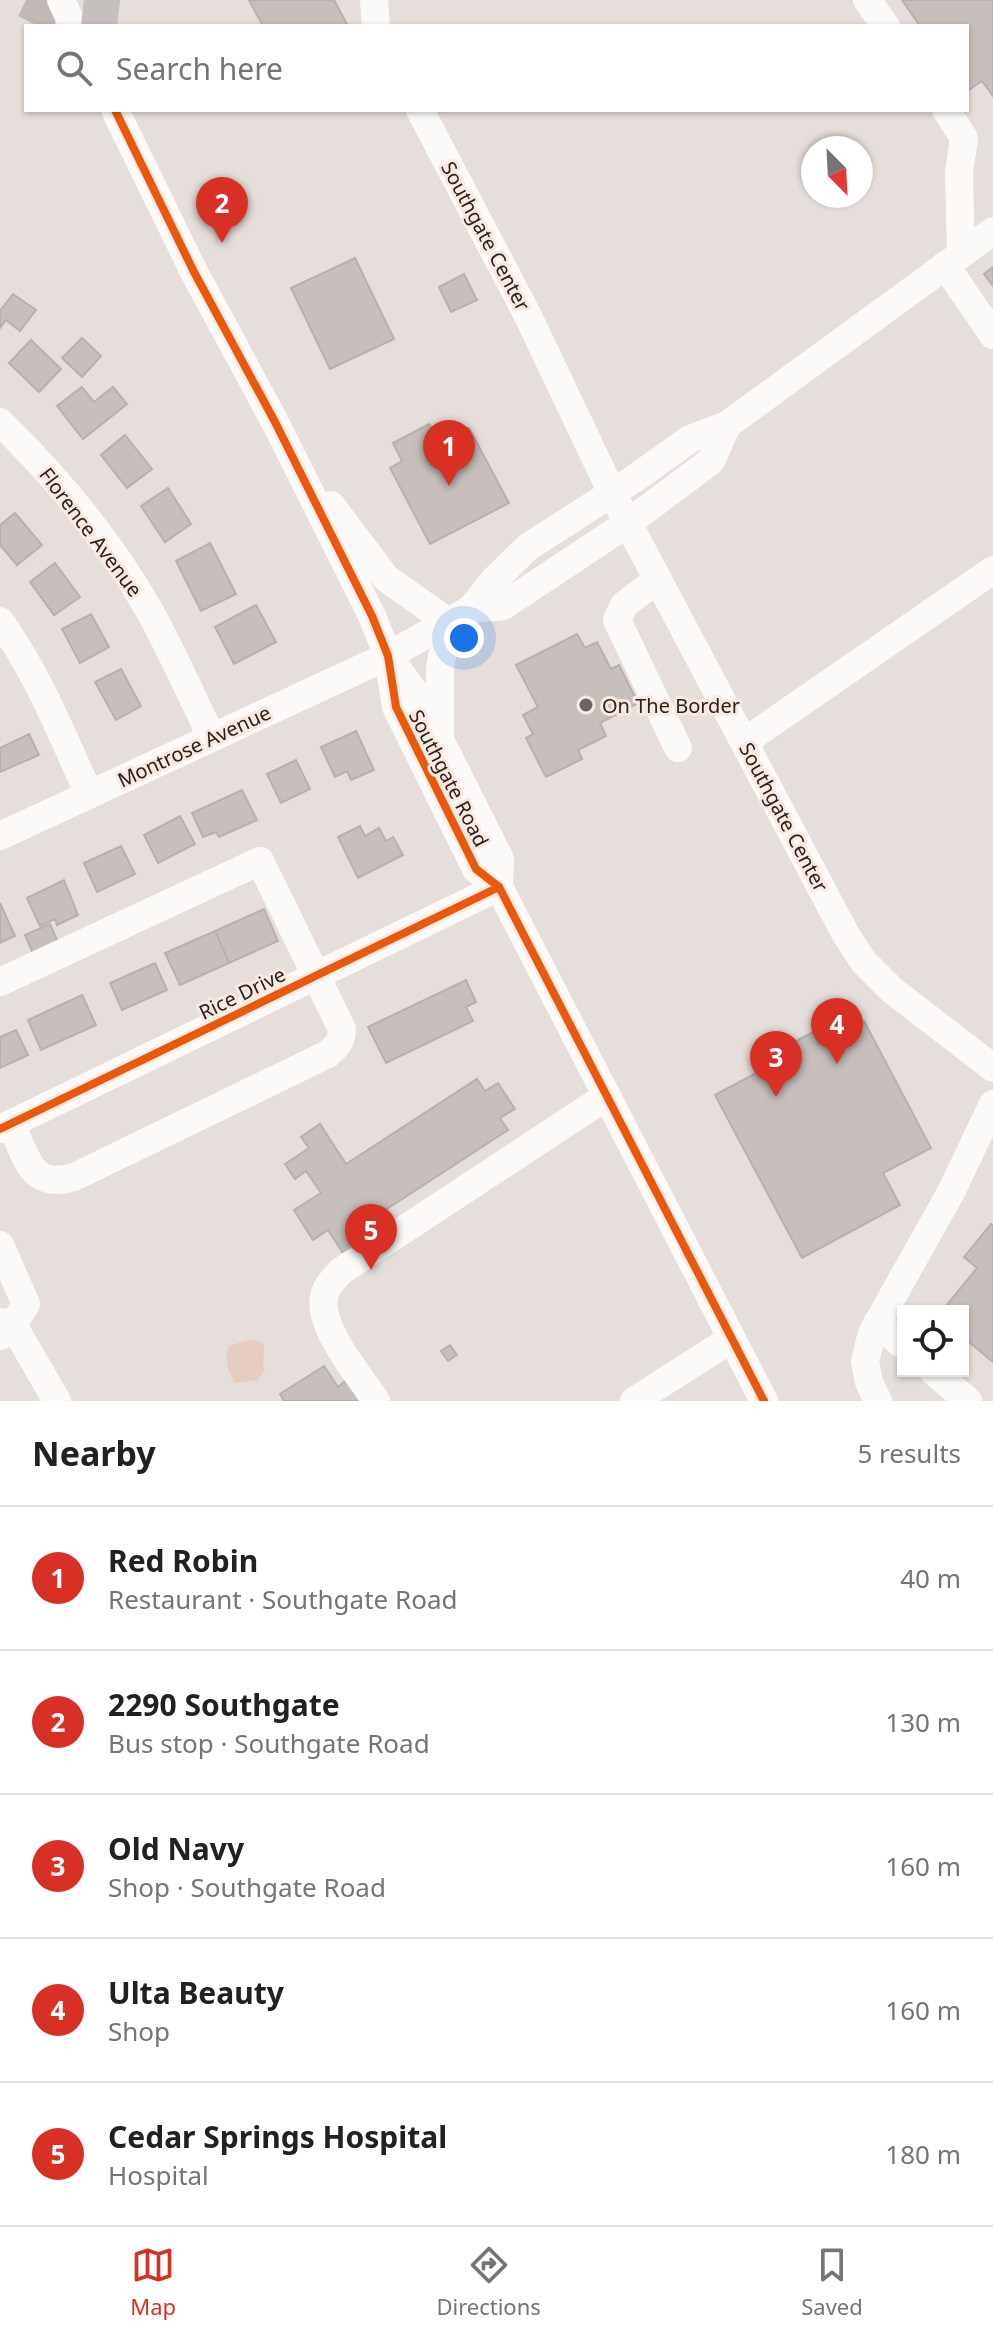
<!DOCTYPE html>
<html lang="en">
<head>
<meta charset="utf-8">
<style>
  :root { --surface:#fff; --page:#f2f2f2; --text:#202124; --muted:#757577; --line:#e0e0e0; --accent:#d93025 }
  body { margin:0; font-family:"Noto Sans",sans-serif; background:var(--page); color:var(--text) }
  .controls { position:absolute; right:24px; bottom:24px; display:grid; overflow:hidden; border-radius:0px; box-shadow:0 2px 6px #0004 }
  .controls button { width:72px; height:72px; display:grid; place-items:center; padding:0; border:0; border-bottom:2px solid var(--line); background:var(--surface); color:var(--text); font:40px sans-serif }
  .compass { position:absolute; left:801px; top:136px; width:72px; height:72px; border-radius:50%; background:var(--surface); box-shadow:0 2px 6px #0004; rotate:156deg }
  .you { position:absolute; left:464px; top:638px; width:28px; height:28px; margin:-20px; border:6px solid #fff; border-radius:50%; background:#1a73e8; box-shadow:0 0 0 12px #1a73e833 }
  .badge { display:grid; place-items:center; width:52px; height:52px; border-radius:50%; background:var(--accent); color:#fff; font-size:26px; font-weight:700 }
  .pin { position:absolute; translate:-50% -66px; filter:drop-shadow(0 2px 4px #0008) }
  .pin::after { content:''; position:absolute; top:42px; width:28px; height:24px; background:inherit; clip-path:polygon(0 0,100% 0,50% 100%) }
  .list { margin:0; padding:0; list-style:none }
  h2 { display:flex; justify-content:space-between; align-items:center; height:104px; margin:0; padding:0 32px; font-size:34px }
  h2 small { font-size:26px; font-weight:400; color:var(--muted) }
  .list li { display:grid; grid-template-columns:52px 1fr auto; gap:24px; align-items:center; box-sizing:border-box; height:144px; padding:0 32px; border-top:2px solid var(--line) }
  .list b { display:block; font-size:30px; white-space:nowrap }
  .list p { margin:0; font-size:26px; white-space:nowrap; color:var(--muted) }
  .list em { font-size:26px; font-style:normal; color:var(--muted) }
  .icon { flex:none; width:44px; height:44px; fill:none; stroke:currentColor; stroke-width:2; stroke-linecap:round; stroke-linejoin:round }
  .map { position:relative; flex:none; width:993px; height:1401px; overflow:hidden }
  .search { position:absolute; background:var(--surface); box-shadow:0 2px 6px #0004; left:24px; right:24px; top:24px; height:88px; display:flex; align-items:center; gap:20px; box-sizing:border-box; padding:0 28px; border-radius:0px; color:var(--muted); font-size:30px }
  .sheet { height:824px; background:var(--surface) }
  nav { display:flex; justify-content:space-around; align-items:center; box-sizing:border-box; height:112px; border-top:2px solid var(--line); background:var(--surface); font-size:22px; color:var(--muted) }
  nav a { display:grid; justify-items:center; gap:4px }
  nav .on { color:var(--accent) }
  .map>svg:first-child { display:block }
  .green { fill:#e7cdc0 }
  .building { fill:#c6bfbb; stroke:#b7b0ad; stroke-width:2 }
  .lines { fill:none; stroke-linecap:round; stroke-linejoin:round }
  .major-tunnel { stroke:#c0b9b5; stroke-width:36; stroke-dasharray:36 18; stroke-linecap:butt }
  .minor { stroke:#fbfaf9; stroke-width:28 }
  .major { stroke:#c5bfbd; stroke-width:36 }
  .cycleway-casing { stroke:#fae9e1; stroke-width:13 }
  .cycleway { stroke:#e8590c; stroke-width:8 }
  .poi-dot { fill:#6b6461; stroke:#fae9e1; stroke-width:3 }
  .labels { text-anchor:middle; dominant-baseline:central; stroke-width:6; stroke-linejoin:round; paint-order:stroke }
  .street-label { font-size:20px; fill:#292320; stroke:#fae9e1 }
  .poi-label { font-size:20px; fill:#292320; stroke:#fae9e1; text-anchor:start }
</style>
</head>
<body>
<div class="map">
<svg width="993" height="1401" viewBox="0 0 993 1401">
  <rect width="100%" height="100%" fill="#e6deda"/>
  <path class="green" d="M251 1339 263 1343C267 1353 260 1361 265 1371L257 1380 235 1383C228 1373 224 1357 229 1346Z"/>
  <g class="building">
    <polygon points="249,0 334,0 348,26 263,26"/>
    <polygon points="902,0 993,0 993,96 982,81 967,91 967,26 920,26"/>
    <polygon points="355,258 394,339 330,369 291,288"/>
    <polygon points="993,267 993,286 984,274"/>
    <polygon points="464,274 477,300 451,312 439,287"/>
    <polygon points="13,294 36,310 20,331 6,320 0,328 0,311"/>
    <polygon points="82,338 101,356 82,377 62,358"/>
    <polygon points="31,340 61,369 39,392 9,363"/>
    <polygon points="82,387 94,402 113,387 127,404 83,439 57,406"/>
    <polygon points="429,424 440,443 469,428 509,503 430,544 390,468 402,461 393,443"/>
    <polygon points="125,435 152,469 127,488 101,455"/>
    <polygon points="168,488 191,524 165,542 141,506"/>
    <polygon points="15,513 42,545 17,565 0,545 0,525"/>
    <polygon points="210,543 236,594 201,611 176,561"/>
    <polygon points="55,563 80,597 54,615 30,582"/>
    <polygon points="256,605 276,642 234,664 215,627"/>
    <polygon points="91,614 109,647 80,663 62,629"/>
    <polygon points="577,634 585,648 597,642 611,669 619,665 638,703 600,723 606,736 578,750 582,759 546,777 526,738 533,734 523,715 538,707 516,665"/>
    <polygon points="121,669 141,706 116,720 95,682"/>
    <polygon points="356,731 374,770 351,780 347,771 335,777 321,747"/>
    <polygon points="29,734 39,755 0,772 0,748"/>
    <polygon points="296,760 310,789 281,803 267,774"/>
    <polygon points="242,790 257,820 219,837 216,832 203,837 192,813"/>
    <polygon points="180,816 195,844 158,863 144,835"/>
    <polygon points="360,826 365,836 379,828 386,841 393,837 403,855 358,878 338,837"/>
    <polygon points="121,846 135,874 97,892 84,863"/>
    <polygon points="64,880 78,915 57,925 55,919 40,926 27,898"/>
    <polygon points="0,903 15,936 0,943"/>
    <polygon points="264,909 278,941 229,963 215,931"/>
    <polygon points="50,924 60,947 35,958 25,935"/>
    <polygon points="215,931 229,963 180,985 165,953"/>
    <polygon points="155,963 167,990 122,1010 110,983"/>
    <polygon points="466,980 476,1002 466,1007 473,1021 386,1063 368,1027"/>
    <polygon points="82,995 96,1025 41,1050 28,1020"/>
    <polygon points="864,1021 931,1148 883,1173 900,1205 802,1258 715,1095 762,1070 758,1062 813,1032 819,1045"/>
    <polygon points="16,1030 28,1055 0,1068 0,1037"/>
    <polygon points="477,1079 485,1091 498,1083 515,1109 500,1118 508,1130 347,1235 354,1246 343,1253 328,1230 313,1240 294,1210 321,1193 306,1171 295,1179 285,1164 309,1148 301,1137 320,1124 346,1164"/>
    <polygon points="991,1224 993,1225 993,1362 963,1337 963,1311 942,1311 977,1268 964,1257"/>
    <polygon points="450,1345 457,1355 448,1361 441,1351"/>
    <polygon points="324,1366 338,1387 349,1378 364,1401 284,1401 280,1394"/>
  </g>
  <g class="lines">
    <polyline class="major-tunnel" points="26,0 71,22"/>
    <g class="minor">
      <polyline points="61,0 73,26"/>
      <polyline points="374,0 376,26"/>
      <polyline points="867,0 886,26"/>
      <polyline points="115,110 194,272 275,422 372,616 388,656 396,707 476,869 499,887 764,1401"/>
      <polyline points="420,110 528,316 612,493 845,933 863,961 892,990 993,1068"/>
      <polyline points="946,110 964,138 959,173 961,253"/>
      <polyline points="945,265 993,335"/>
      <path d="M0 422C56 477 110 541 149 610 172 651 191 695 212 738"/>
      <polyline points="331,505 386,578 448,622 440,668 440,741"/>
      <polyline points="658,579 624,605 617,620 678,748"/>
      <polyline points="471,609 503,606 628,523 711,461 727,425"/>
      <path d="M0 621C38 674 62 735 89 794"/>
      <polyline points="391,660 419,698 500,859 499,887"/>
      <polyline points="744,742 993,570"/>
      <polyline points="0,836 388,656 471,609 495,579 528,547 634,479 690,439 727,425 993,231"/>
      <path d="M0 982 260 861 342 1029C342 1041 337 1046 328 1054L74 1177C30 1190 27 1157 11 1124"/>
      <polyline points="0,1129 499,887"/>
      <polyline points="0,1245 26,1304 13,1325 0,1336"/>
      <polyline points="0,1322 13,1325 57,1401"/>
      <polyline points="877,1323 903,1345"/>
      <polyline points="933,1371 968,1401"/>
      <path d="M376 1401C360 1376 318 1328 324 1297 326 1286 334 1279 341 1271L607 1096"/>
      <polyline points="634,1401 731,1339"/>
      <polyline points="878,1401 869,1382 865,1361 872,1333 951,1192 993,1104"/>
    </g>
    <polyline class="major" points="99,26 102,0"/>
    <defs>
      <g id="cycleway">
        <polyline points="115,110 194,272 275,422 372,616 388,656 396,707 476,869 499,887 764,1401"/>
        <polyline points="0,1129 499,887"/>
      </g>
    </defs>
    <use href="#cycleway" class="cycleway-casing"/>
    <use href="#cycleway" class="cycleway"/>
  </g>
  <circle class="poi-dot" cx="586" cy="705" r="8"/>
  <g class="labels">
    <g class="street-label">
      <text transform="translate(486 236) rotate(62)">Southgate Center</text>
      <text transform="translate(91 532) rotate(53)">Florence Avenue</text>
      <text transform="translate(194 746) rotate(-25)">Montrose Avenue</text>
      <text transform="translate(449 778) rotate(63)">Southgate Road</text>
      <text transform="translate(784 817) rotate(62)">Southgate Center</text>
      <text transform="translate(242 993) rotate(-26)">Rice Drive</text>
    </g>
    <g class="poi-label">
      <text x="602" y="705">On The Border</text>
    </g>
  </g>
</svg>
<div class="controls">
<button><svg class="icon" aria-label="locate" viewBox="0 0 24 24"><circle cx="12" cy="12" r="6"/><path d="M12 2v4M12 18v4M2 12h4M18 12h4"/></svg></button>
</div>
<svg class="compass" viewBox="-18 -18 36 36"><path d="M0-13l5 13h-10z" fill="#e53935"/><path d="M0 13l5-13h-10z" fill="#757577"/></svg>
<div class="you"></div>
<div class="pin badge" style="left:449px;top:486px">1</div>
<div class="pin badge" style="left:222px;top:243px">2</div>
<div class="pin badge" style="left:776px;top:1097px">3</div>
<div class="pin badge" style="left:837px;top:1064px">4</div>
<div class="pin badge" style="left:371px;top:1270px">5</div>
<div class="search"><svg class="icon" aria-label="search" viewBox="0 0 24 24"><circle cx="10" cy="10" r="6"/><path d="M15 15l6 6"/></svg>Search here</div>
</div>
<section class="sheet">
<h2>Nearby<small>5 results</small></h2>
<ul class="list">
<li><span class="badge">1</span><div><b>Red Robin</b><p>Restaurant · Southgate Road</p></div><em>40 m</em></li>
<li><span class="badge">2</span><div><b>2290 Southgate</b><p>Bus stop · Southgate Road</p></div><em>130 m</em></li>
<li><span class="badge">3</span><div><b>Old Navy</b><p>Shop · Southgate Road</p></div><em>160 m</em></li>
<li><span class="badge">4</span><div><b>Ulta Beauty</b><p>Shop</p></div><em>160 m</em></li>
<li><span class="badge">5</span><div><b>Cedar Springs Hospital</b><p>Hospital</p></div><em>180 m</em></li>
</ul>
</section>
<nav>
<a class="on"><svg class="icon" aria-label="map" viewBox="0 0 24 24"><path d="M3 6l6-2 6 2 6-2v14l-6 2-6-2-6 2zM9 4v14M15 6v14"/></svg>Map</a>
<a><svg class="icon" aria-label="directions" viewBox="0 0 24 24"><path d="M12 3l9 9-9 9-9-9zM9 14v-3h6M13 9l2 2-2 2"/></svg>Directions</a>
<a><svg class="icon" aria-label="saved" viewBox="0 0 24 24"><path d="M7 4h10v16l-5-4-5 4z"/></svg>Saved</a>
</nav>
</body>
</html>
